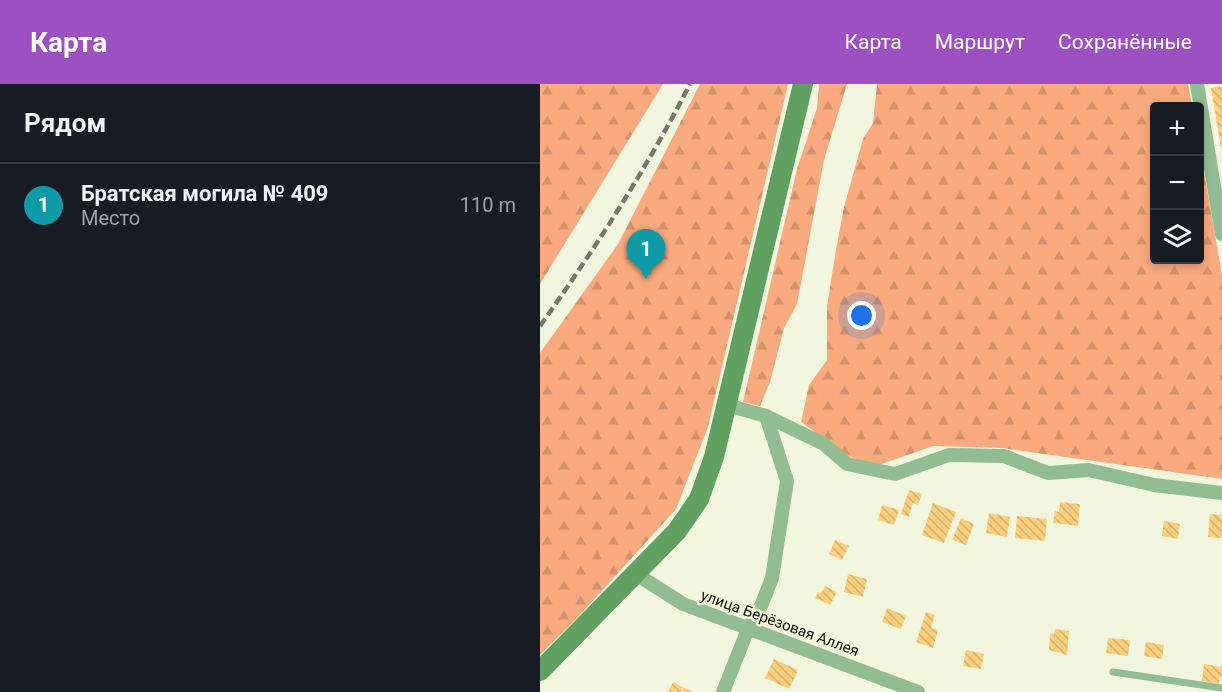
<!DOCTYPE html>
<html lang="ru">
<head>
<meta charset="utf-8">
<style>
  :root { --surface:#171b24; --page:#242831; --text:#f1f3f6; --muted:#9ea1a6; --line:#363941; --accent:#9d50c1 }
  body { margin:0; font-family:Roboto,sans-serif; background:var(--page); color:var(--text) }
  .controls { position:absolute; right:18px; top:18px; display:grid; overflow:hidden; border-radius:6px; box-shadow:0 3px 9px #0003 }
  .controls button { width:54px; height:54px; display:grid; place-items:center; padding:0; border:0; border-bottom:2px solid var(--line); background:var(--surface); color:var(--text); font:30px sans-serif }
  .you { position:absolute; left:322px; top:232px; width:21px; height:21px; margin:-15px; border:4px solid #fff; border-radius:50%; background:#1a73e8; box-shadow:0 0 0 9px #1a73e833 }
  .badge { display:grid; place-items:center; width:39px; height:39px; border-radius:50%; background:var(--accent); color:#fff; font-size:20px; font-weight:700 }
  .pin { position:absolute; translate:-50% -50px; filter:drop-shadow(0 2px 3px #0008) }
  .pin::after { content:''; position:absolute; top:32px; width:21px; height:18px; background:inherit; clip-path:polygon(0 0,100% 0,50% 100%) }
  .list { margin:0; padding:0; list-style:none }
  h2 { display:flex; justify-content:space-between; align-items:center; height:78px; margin:0; padding:0 24px; font-size:26px }
  h2 small { font-size:20px; font-weight:400; color:var(--muted) }
  .list li { display:grid; grid-template-columns:39px 1fr auto; gap:18px; align-items:center; box-sizing:border-box; height:84px; padding:0 24px; border-top:2px solid var(--line) }
  .list b { display:block; font-size:22px; white-space:nowrap }
  .list p { margin:0; font-size:20px; white-space:nowrap; color:var(--muted) }
  .list em { font-size:20px; font-style:normal; color:var(--muted) }
  .icon { flex:none; width:33px; height:33px; fill:none; stroke:currentColor; stroke-width:2; stroke-linecap:round; stroke-linejoin:round }
  .map { position:relative; flex:none; width:682px; height:608px; overflow:hidden }
  header { display:flex; align-items:center; gap:36px; box-sizing:border-box; height:84px; padding:0 30px; background:var(--accent); color:#fff }
  header strong { font-size:28px }
  nav { display:flex; gap:33px; margin-inline-start:auto; font-size:21px }
  main { display:flex }
  aside { flex:1; background:var(--surface) }
  .map>svg:first-child { display:block }
  .forest { fill:url(#forest-firs) }
  .building { fill:url(#building-back-hatch) }
  .lines { fill:none; stroke-linecap:round; stroke-linejoin:round }
  .lane { stroke:#92bd92; stroke-width:7 }
  .street { stroke:#92bd92; stroke-width:14 }
  .secondary { stroke:#60a161; stroke-width:20 }
  .rail { stroke:#767768; stroke-width:4.5; stroke-dasharray:9 4.5; stroke-linecap:butt }
  .labels { text-anchor:middle; dominant-baseline:central; stroke-width:5; stroke-linejoin:round; paint-order:stroke }
  .street-label { font-size:15px; fill:#0f1008; stroke:#f3f6de }
</style>
</head>
<body>
<header>
<strong>Карта</strong>
<nav><a>Карта</a><a>Маршрут</a><a>Сохранённые</a></nav>
</header>
<main>
<aside>
<h2>Рядом<small></small></h2>
<ul class="list">
<li><span class="badge" style="background:#0f9aa8">1</span><div><b>Братская могила № 409</b><p>Место</p></div><em>110 m</em></li>
</ul>
</aside>
<div class="map">
<svg width="682" height="608" viewBox="0 0 682 608">
  <defs>
    <pattern id="forest-firs" width="22" height="20" patternUnits="userSpaceOnUse" patternTransform="scale(1.5)"><rect width="22" height="20" fill="#faaa7f"/><path d="M5 1l3.5 6h-7zM16 11l3.5 6h-7z" fill="#d5916c"/></pattern>
    <pattern id="building-back-hatch" width="6" height="6" patternUnits="userSpaceOnUse" patternTransform="scale(1.5)"><rect width="6" height="6" fill="#fccf7f"/><path d="M-1 5l2 2M0 0l6 6M5-1l2 2" fill="none" stroke="#d7b16c"/></pattern>
  </defs>
  <rect width="100%" height="100%" fill="#f3f6de"/>
  <g class="forest">
    <polygon points="0,0 123,0 0,200"/>
    <polygon points="160,0 248,0 168,343 136,425 39,532 0,571 0,269 78,160"/>
    <polygon points="279,0 307,0 284,76 257,220 244,244 230,298 220,322 203,318 257,85 277,24"/>
    <polygon points="337,0 648,0 652,22 614,22 614,176 660,176 660,65 682,191 682,395 462,364 393,362 336,382 310,373 261,338 269,301 287,276 287,222 296,166 304,123 323,55 333,39"/>
  </g>
  <g class="building">
    <polygon points="682,2 682,64 681,64 671,4"/>
    <polygon points="369,406 382,410 378,421 373,419 369,433 361,430"/>
    <polygon points="520,418 540,420 538,442 513,439 515,427 519,428"/>
    <polygon points="393,419 416,428 404,459 382,451"/>
    <polygon points="342,421 359,426 354,441 338,436"/>
    <polygon points="449,429 470,433 467,453 446,449"/>
    <polygon points="670,430 682,431 682,454 668,453"/>
    <polygon points="477,432 507,435 505,457 475,454"/>
    <polygon points="421,434 434,440 426,461 412,456"/>
    <polygon points="624,437 640,440 638,455 622,452"/>
    <polygon points="295,456 309,462 302,476 289,470"/>
    <polygon points="308,490 327,495 323,513 304,508"/>
    <polygon points="285,502 297,508 290,521 275,514 278,508 281,509"/>
    <polygon points="347,524 366,532 361,545 342,538"/>
    <polygon points="386,528 395,531 391,544 398,546 393,564 376,558"/>
    <polygon points="515,545 529,547 527,571 509,566 510,549 514,550"/>
    <polygon points="568,554 590,556 588,572 566,569"/>
    <polygon points="606,558 624,561 622,575 604,572"/>
    <polygon points="426,566 444,570 441,585 423,582"/>
    <polygon points="234,575 258,586 249,605 225,594"/>
    <polygon points="664,580 682,583 682,593 680,593 679,600 662,597"/>
    <polygon points="133,598 152,608 128,608"/>
  </g>
  <g class="lines">
    <polyline class="lane" points="573,588 682,604"/>
    <g class="street">
      <polyline points="657,0 682,150"/>
      <polyline points="226,332 284,360 307,380 355,390 409,371 464,372 508,389 549,386 614,401 682,409"/>
      <polyline points="96,490 143,520 378,608"/>
      <polyline points="183,608 208,545 221,522 232,494 247,397 226,332 187,321"/>
    </g>
    <polyline class="secondary" points="0,587 137,447 159,415 174,373 263,0"/>
    <path class="rail" d="M0 242C55 165 107 84 150 0"/>
  </g>
  <g class="labels">
    <g class="street-label">
      <text transform="translate(240 539) rotate(20)">улица Берёзовая Аллея</text>
    </g>
  </g>
</svg>
<div class="controls">
<button>+</button>
<button>−</button>
<button><svg class="icon" aria-label="layers" viewBox="0 0 24 24"><path d="M12 4l9 5-9 5-9-5zM3 14l9 5 9-5"/></svg></button>
</div>
<div class="you"></div>
<div class="pin badge" style="left:106px;top:195px;background:#0f9aa8">1</div>
</div>
</main>
</body>
</html>
